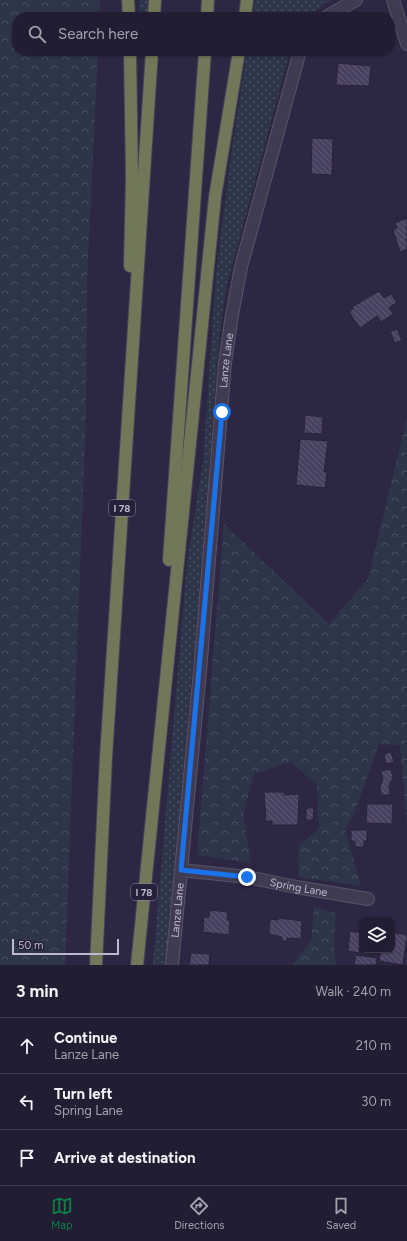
<!DOCTYPE html>
<html lang="en">
<head>
<meta charset="utf-8">
<style>
  :root { --surface:#221d32; --page:#2a263a; --text:#f1f3f6; --muted:#a2a2ac; --line:#3f3b4d; --accent:#0b8043 }
  body { margin:0; font-family:Figtree,sans-serif; background:var(--page); color:var(--text) }
  .controls { position:absolute; right:12px; bottom:12px; display:grid; overflow:hidden; border-radius:8px; box-shadow:0 1px 3px #0004 }
  .controls button { width:36px; height:36px; display:grid; place-items:center; padding:0; border:0; border-bottom:1px solid var(--line); background:var(--surface); color:var(--text); font:20px sans-serif }
  .scale { position:absolute; left:12px; bottom:10px; width:107px; box-sizing:border-box; padding-left:4px; border:2px solid #beb9cc; border-top:0; font-size:11px; line-height:14px; white-space:nowrap; color:#beb9cc; -webkit-text-stroke:3px #262038; paint-order:stroke }
  .stop { position:absolute; width:12px; height:12px; margin:-9px; border:3px solid #1a73e8; border-radius:50%; background:#fff }
  .stop.end { background:#1a73e8; border-color:#fff; box-shadow:0 1px 4px #0008 }
  .list { margin:0; padding:0; list-style:none }
  h2 { display:flex; justify-content:space-between; align-items:center; height:52px; margin:0; padding:0 16px; font-size:17px }
  h2 small { font-size:13px; font-weight:400; color:var(--muted) }
  .list li { display:grid; grid-template-columns:26px 1fr auto; gap:12px; align-items:center; box-sizing:border-box; height:56px; padding:0 16px; border-top:1px solid var(--line) }
  .list b { display:block; font-size:15px; white-space:nowrap }
  .list p { margin:0; font-size:13px; white-space:nowrap; color:var(--muted) }
  .list em { font-size:13px; font-style:normal; color:var(--muted) }
  .icon { flex:none; width:22px; height:22px; fill:none; stroke:currentColor; stroke-width:2; stroke-linecap:round; stroke-linejoin:round }
  .map { position:relative; flex:none; width:407px; height:965px; overflow:hidden }
  .search { position:absolute; background:var(--surface); box-shadow:0 1px 3px #0004; left:12px; right:12px; top:12px; height:44px; display:flex; align-items:center; gap:10px; box-sizing:border-box; padding:0 14px; border-radius:16px; color:var(--muted); font-size:15px }
  .sheet { height:220px; background:var(--surface) }
  nav { display:flex; justify-content:space-around; align-items:center; box-sizing:border-box; height:56px; border-top:1px solid var(--line); background:var(--surface); font-size:11px; color:var(--muted) }
  nav a { display:grid; justify-items:center; gap:2px }
  nav .on { color:var(--accent) }
  .map>svg:first-child { display:block }
  .grass { fill:url(#grass-dots) }
  .forest { fill:url(#forest-crowns) }
  .building { fill:url(#building-back-hatch); stroke:#28223a }
  .lines { fill:none; stroke-linecap:round; stroke-linejoin:round }
  .minor-casing { stroke:#59546a; stroke-width:14 }
  .highway-casing { stroke:#49435a; stroke-width:14 }
  .minor { stroke:#413b52; stroke-width:12 }
  .highway { stroke:#707859; stroke-width:12 }
  .route { stroke:#1a73e8; stroke-width:5 }
  .labels { text-anchor:middle; dominant-baseline:central; stroke-width:3.5; stroke-linejoin:round; paint-order:stroke }
  .shield { fill:#262038; stroke:#908ba0; stroke-width:1 }
  .shield-label { font-size:10px; font-weight:bold; fill:#beb9cc }
  .street-label { font-size:11px; fill:#beb9cc; stroke:#262038 }
</style>
</head>
<body>
<div class="map">
<svg width="407" height="965" viewBox="0 0 407 965">
  <defs>
    <pattern id="grass-dots" width="8" height="8" patternUnits="userSpaceOnUse"><rect width="8" height="8" fill="#2d3649"/><path d="M2 2h.1M6 6h.1" fill="none" stroke="#4a5162" stroke-width="1.8" stroke-linecap="round"/></pattern>
    <pattern id="forest-crowns" width="20" height="18" patternUnits="userSpaceOnUse"><rect width="20" height="18" fill="#2d3649"/><path d="M2 6a3 3 0 1 1 6 0M12 15a3 3 0 1 1 6 0" fill="none" stroke="#4a5162"/></pattern>
    <pattern id="building-back-hatch" width="6" height="6" patternUnits="userSpaceOnUse"><rect width="6" height="6" fill="#494160"/><path d="M-1 5l2 2M0 0l6 6M5-1l2 2" fill="none" stroke="#615a76"/></pattern>
  </defs>
  <rect width="100%" height="100%" fill="#2e2743"/>
  <g class="grass">
    <polygon points="139,0 150,0 149,17 139,17"/>
    <polygon points="255,0 331,0 306,17 253,17"/>
    <polygon points="247,51 290,51 226,288 219,339 196,630 165,965 153,965 187,564 203,462 216,275 231,155"/>
  </g>
  <g class="forest">
    <polygon points="0,0 100,0 100,17 17,17 17,51 98,51 87,281 86,415 65,965 0,965"/>
    <polygon points="407,418 407,824 400,745 379,744 354,814 345,829 361,886 298,877 299,846 319,828 317,785 291,762 254,774 243,815 251,863 197,855 224,524 329,624 368,579"/>
    <polygon points="314,907 336,913 334,945 336,965 292,965 311,941"/>
  </g>
  <g class="building">
    <polygon points="338,63 371,66 369,86 336,85"/>
    <polygon points="312,138 333,139 332,175 311,174"/>
    <polygon points="407,218 407,249 400,252 393,230 397,228 395,223"/>
    <polygon points="379,291 384,298 391,294 397,302 389,308 393,314 381,322 377,316 360,328 349,312 353,309 352,307"/>
    <polygon points="397,329 402,340 395,343 390,332"/>
    <polygon points="305,415 323,417 322,434 304,433"/>
    <polygon points="300,439 328,441 324,472 327,472 325,488 296,485"/>
    <polygon points="391,752 394,762 386,764 384,754"/>
    <polygon points="391,769 393,778 389,785 390,795 381,795 380,786 383,779 381,771"/>
    <polygon points="264,792 284,792 284,795 299,794 298,825 272,825 272,821 266,821"/>
    <polygon points="367,804 393,804 392,824 366,823"/>
    <polygon points="306,808 314,808 313,820 306,820"/>
    <polygon points="351,830 367,830 367,841 364,841 364,847 355,847 355,841 351,841"/>
    <polygon points="210,910 228,912 227,920 230,920 229,935 203,932 204,917 209,917"/>
    <polygon points="279,918 302,921 301,939 287,938 287,941 282,941 282,937 269,934 270,919 278,920"/>
    <polygon points="350,931 362,933 359,953 348,951"/>
    <polygon points="392,932 407,935 403,965 379,961 381,950 392,950"/>
    <polygon points="191,953 210,954 209,965 189,965"/>
    <polygon points="356,955 377,958 376,965 354,965"/>
  </g>
  <g class="lines">
    <defs>
      <g id="minor">
        <polyline points="393,0 407,44"/>
        <polyline points="326,17 356,0"/>
        <path id="s1" d="M181 870 247 877 296 887 368 899"/>
        <path id="s2" d="M172 965 200 671 225 363 232 315 241 267 300 51"/>
      </g>
      <g id="highway">
        <polyline points="128,0 129,17"/>
        <polyline points="154,17 155,0"/>
        <polyline points="207,17 208,0"/>
        <polyline points="245,17 247,0"/>
        <polyline points="130,266 132,178 130,51"/>
        <polyline points="169,560 205,51"/>
        <polyline points="96,965 106,757 152,51"/>
        <polyline points="137,965 215,197 239,51"/>
      </g>
    </defs>
    <use href="#minor" class="minor-casing"/>
    <use href="#highway" class="highway-casing"/>
    <use href="#minor" class="minor"/>
    <use href="#highway" class="highway"/>
  </g>
  <g class="lines">
    <polyline class="route" points="222,412 181,870 247,877"/>
  </g>
  <g class="labels">
    <g class="shield">
      <rect x="109" y="500" width="26" height="16" rx="3"/>
      <rect x="131" y="884" width="26" height="16" rx="3"/>
    </g>
    <g class="shield-label">
      <text x="122" y="508">I 78</text>
      <text x="144" y="892">I 78</text>
    </g>
    <g class="street-label">
      <text stroke="none"><textPath href="#s2" startOffset="607">Lanze Lane</textPath></text>
      <text stroke="none"><textPath href="#s1" startOffset="119">Spring Lane</textPath></text>
      <text stroke="none"><textPath href="#s2" startOffset="55">Lanze Lane</textPath></text>
    </g>
  </g>
</svg>
<div class="controls">
<button><svg class="icon" aria-label="layers" viewBox="0 0 24 24"><path d="M12 4l9 5-9 5-9-5zM3 14l9 5 9-5"/></svg></button>
</div>
<div class="scale">50 m</div>
<div class="stop" style="left:222px;top:412px"></div>
<div class="stop end" style="left:247px;top:877px"></div>
<div class="search"><svg class="icon" aria-label="search" viewBox="0 0 24 24"><circle cx="10" cy="10" r="6"/><path d="M15 15l6 6"/></svg>Search here</div>
</div>
<section class="sheet">
<h2>3 min<small>Walk · 240 m</small></h2>
<ul class="list">
<li><svg class="icon" aria-label="ahead" viewBox="0 0 24 24"><path d="M12 20V5M6 11l6-6 6 6"/></svg><div><b>Continue</b><p>Lanze Lane</p></div><em>210 m</em></li>
<li><svg class="icon" aria-label="left" viewBox="0 0 24 24"><path d="M17 20v-9H6M10 6l-5 5 5 5"/></svg><div><b>Turn left</b><p>Spring Lane</p></div><em>30 m</em></li>
<li><svg class="icon" aria-label="arrive" viewBox="0 0 24 24"><path d="M6 21V4h12l-3 4 3 4H6"/></svg><div><b>Arrive at destination</b></div></li>
</ul>
</section>
<nav>
<a class="on"><svg class="icon" aria-label="map" viewBox="0 0 24 24"><path d="M3 6l6-2 6 2 6-2v14l-6 2-6-2-6 2zM9 4v14M15 6v14"/></svg>Map</a>
<a><svg class="icon" aria-label="directions" viewBox="0 0 24 24"><path d="M12 3l9 9-9 9-9-9zM9 14v-3h6M13 9l2 2-2 2"/></svg>Directions</a>
<a><svg class="icon" aria-label="saved" viewBox="0 0 24 24"><path d="M7 4h10v16l-5-4-5 4z"/></svg>Saved</a>
</nav>
</body>
</html>
